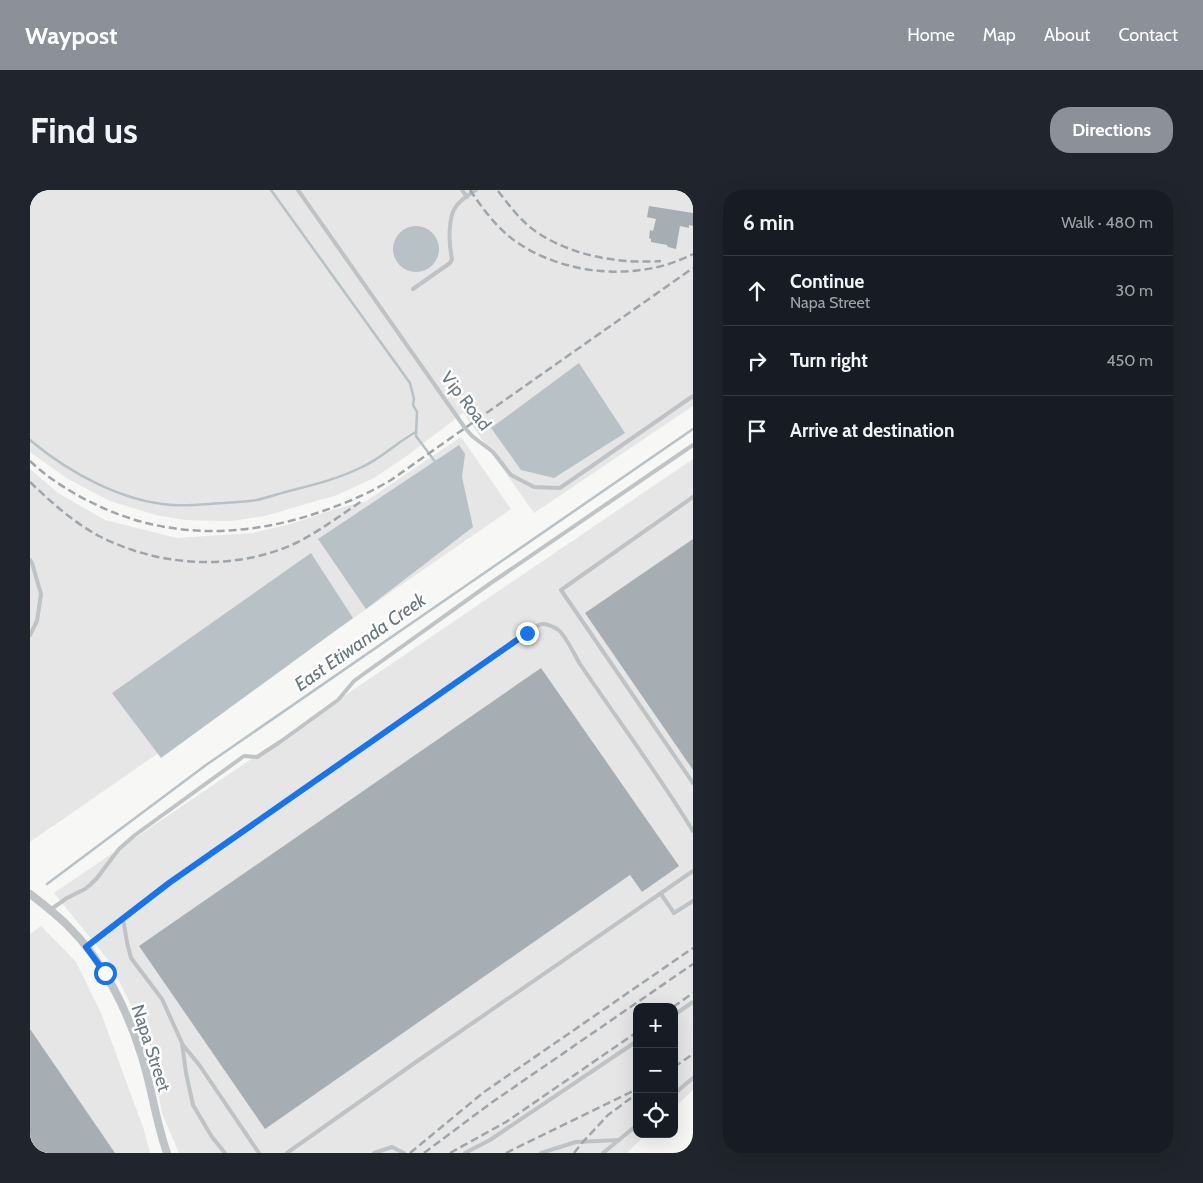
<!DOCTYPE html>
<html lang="en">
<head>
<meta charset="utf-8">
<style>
  :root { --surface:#171b24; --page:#20242c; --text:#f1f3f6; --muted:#9ea1a6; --line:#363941; --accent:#8c9099 }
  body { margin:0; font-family:Cabin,sans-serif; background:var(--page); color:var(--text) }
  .controls { position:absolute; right:15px; bottom:15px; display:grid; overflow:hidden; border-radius:10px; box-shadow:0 5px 20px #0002 }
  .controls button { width:45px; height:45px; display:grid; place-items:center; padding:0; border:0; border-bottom:1px solid var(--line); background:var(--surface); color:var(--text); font:25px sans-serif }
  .stop { position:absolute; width:15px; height:15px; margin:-11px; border:4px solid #1a73e8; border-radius:50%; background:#fff }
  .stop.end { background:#1a73e8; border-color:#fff; box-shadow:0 1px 5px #0008 }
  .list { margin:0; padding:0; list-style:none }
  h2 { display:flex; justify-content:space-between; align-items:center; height:65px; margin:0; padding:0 20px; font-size:21px }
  h2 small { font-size:16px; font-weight:400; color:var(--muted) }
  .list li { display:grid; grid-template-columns:32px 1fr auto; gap:15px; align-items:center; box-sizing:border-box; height:70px; padding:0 20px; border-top:1px solid var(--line) }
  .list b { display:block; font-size:19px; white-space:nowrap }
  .list p { margin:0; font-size:16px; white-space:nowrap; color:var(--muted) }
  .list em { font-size:16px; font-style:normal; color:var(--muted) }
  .icon { flex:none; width:28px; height:28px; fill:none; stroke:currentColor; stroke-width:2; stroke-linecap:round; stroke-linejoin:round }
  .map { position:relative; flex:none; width:663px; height:963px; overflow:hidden; border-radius:20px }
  header { display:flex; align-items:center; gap:30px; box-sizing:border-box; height:70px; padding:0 25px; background:var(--accent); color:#fff }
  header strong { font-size:24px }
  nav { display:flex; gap:28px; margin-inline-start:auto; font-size:18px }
  .intro { display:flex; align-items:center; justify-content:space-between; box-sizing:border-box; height:120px; padding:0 30px }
  h1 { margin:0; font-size:35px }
  .button { padding:12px 22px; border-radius:20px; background:var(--accent); color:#fff; font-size:18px; font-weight:700 }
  main { display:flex; gap:30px; padding:0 30px }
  aside { flex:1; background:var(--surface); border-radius:20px; box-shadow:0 5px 20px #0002 }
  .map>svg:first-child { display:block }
  .built { fill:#e5e6e5 }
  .water { fill:#b8c2c6 }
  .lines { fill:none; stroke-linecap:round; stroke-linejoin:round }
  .stream { stroke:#b8c2c6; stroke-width:2.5 }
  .building { fill:#a7aeb3 }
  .lane { stroke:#bfc3c6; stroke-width:4 }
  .street { stroke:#bfc3c6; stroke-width:8 }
  .rail { stroke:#9fa5aa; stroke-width:2.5; stroke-dasharray:8 4; stroke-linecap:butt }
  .route { stroke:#1a73e8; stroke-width:6 }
  .labels { text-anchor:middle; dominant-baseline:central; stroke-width:5; stroke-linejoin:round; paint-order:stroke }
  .street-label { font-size:18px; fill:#6a7882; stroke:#fff }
  .water-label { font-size:19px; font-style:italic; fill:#66777e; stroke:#fff }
</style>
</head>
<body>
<header>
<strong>Waypost</strong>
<nav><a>Home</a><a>Map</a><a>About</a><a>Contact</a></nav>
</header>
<div class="intro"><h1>Find us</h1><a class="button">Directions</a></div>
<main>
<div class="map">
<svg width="663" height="963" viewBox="0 0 663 963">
  <rect width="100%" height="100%" fill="#f7f7f5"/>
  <g class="built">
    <polygon points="0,0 663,0 663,216 504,323 326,71 433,223 378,265 344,288 307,305 235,326 201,331 155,330 126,325 80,311 38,289 0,262"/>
    <polygon points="431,247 481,319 0,652 0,279 28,303 75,330 147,348 223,343 264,333 302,320 336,311"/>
    <polygon points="663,269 663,900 644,918 644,817 607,817 607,944 616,944 597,963 149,963 132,923 119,851 79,771 24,703"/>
    <polygon points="11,736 46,772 71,823 114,940 120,963 0,963 0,744"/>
  </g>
  <g class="water">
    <circle cx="386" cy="59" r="23"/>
    <polygon points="549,173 595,243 524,288 491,280 461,238"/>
    <polygon points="429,255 435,264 432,287 443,337 336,419 288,349"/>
    <polygon points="281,363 323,428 131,568 82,503"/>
  </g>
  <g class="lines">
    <g class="stream">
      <polyline points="241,0 380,193 384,209 383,215 387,222 386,246 406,273"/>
      <path d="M0 250C38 282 92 312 143 315 160 316 176 314 193 313 204 312 216 312 227 310 239 307 251 303 263 300 287 294 310 288 332 277 352 268 367 252 386 242"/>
      <polyline points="17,694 176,575 663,239"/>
    </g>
  </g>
  <g class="building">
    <polygon points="619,16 663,23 663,36 659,35 659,38 650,36 646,59 638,57 637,55 621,52 621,49 619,48 620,40 623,41 626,29 617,27"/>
    <polygon points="663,349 663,580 555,423"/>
    <polygon points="511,478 649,676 612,702 600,685 235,939 109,756"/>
    <polygon points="0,839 85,963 0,963"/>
  </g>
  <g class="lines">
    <g class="lane">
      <polyline points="268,0 435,238 442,246 463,262 481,285 504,297 530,298 663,206"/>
      <polyline points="432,0 437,7"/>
      <path d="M383 99 420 73 422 69C419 55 417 27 427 15 432 9 440 4 446 0"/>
      <polyline points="663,307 531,400 663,593"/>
      <polyline points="0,370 2,373 11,404 7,431 0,445"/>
      <polyline points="631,704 644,723 663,711"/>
      <polyline points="20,720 37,708 55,699 60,695 67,688 89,659 105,645 214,566 227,567 250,552 308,510 324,491 335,483 458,395 663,255"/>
      <polyline points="93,729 97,752 101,768 132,809 152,853 156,883 163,915 182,947 195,963"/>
      <path d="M56 757 139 693 497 443C509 433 513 431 527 439 534 442 545 466 550 474 588 530 628 584 663 641"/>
      <polyline points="644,825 663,812"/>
      <polyline points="153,855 170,876 229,963"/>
      <polyline points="644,904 663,888"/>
      <polyline points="257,963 386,872 663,681"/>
      <polyline points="344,963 362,957 374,963"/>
      <polyline points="435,963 460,950 607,851"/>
      <polyline points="511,963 546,952 589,950"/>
      <polyline points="573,963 607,935"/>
    </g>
    <path class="street" d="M0 704C13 714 26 724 38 736 73 770 98 821 112 867 122 899 126 932 137 963"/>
    <g class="rail">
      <path d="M440 0C452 18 467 38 485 51 535 86 609 92 663 64"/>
      <path d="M468 1C480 16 491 32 508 43 543 66 589 74 631 71"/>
      <path d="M0 271C21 291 47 306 73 318 157 355 242 344 324 309 336 304 349 297 361 290L663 78"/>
      <path d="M0 292C21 312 43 332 69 346 129 377 206 382 268 352 291 340 311 325 332 311"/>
      <polyline points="643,817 663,803"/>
      <polyline points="644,877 663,864"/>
      <polyline points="380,963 454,902 663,758"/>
      <polyline points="394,963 461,913 663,774"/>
      <polyline points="420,963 476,932 607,842"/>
      <polyline points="476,963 607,899"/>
      <polyline points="544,963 551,954 578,925 601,908"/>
    </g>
  </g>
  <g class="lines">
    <polyline class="route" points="75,783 56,757 139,693 497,443"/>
  </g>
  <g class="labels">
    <g class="street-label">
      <text transform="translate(436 211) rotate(52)">Vip Road</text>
      <text transform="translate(121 858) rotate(72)">Napa Street</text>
    </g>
    <g class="water-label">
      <text transform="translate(330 452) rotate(-35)">East Etiwanda Creek</text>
    </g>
  </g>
</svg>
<div class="controls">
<button>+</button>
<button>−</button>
<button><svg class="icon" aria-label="locate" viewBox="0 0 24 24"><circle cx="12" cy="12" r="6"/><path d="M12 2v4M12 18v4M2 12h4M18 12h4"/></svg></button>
</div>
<div class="stop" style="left:75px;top:783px"></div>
<div class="stop end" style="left:497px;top:443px"></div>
</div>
<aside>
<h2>6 min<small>Walk · 480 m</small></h2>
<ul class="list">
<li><svg class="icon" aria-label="ahead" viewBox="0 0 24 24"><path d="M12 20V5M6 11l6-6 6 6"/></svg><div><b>Continue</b><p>Napa Street</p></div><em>30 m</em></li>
<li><svg class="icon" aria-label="right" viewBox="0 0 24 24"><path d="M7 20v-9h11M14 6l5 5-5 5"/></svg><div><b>Turn right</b></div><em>450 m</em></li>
<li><svg class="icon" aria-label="arrive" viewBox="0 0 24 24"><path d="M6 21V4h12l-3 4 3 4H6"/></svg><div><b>Arrive at destination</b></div></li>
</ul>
</aside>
</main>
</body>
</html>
